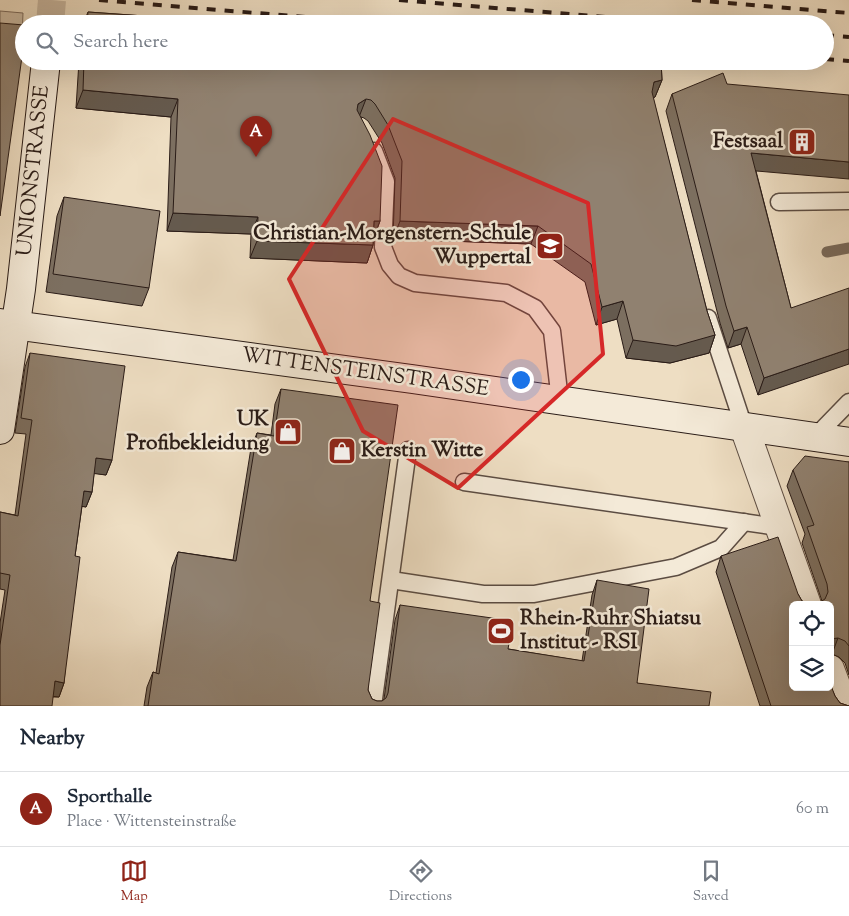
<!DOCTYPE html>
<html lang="en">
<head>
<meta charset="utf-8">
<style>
  :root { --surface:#fff; --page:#f6f6f7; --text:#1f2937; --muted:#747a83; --line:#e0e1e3; --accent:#8f2418 }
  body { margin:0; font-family:"Sorts Mill Goudy",serif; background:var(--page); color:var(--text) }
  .controls { position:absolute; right:15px; bottom:15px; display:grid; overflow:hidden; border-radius:8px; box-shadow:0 5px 20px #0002 }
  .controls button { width:45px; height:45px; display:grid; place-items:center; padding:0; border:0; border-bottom:1px solid var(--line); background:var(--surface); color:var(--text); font:25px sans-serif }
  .you { position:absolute; left:520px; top:379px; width:18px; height:18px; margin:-12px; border:4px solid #fff; border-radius:50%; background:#1a73e8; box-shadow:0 0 0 8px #1a73e833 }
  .badge { display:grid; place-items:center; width:32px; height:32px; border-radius:50%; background:var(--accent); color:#fff; font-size:16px; font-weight:700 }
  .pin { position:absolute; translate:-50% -41px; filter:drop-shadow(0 1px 2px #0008) }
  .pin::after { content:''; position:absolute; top:26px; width:18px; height:15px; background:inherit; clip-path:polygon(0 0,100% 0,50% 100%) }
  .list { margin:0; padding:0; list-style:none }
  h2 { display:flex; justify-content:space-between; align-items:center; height:65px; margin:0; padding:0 20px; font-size:21px }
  h2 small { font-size:16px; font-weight:400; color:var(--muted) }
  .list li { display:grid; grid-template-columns:32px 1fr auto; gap:15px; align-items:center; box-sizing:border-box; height:75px; padding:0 20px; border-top:1px solid var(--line) }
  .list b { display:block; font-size:19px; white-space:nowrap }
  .list p { margin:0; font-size:16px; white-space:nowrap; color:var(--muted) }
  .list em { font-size:16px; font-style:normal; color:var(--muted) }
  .icon { flex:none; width:28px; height:28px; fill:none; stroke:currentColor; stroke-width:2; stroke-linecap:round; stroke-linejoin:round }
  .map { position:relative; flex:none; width:849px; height:706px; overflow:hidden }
  .search { position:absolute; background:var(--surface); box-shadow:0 5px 20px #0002; left:15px; right:15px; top:15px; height:55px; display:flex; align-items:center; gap:12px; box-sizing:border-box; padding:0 18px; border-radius:28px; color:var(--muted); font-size:19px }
  .sheet { height:140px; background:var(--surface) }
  nav { display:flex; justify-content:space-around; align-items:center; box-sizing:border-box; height:70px; border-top:1px solid var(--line); background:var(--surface); font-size:14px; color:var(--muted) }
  nav a { display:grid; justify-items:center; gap:2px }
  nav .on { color:var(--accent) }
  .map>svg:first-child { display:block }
  .grass { fill:#cdbda6; stroke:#7c6c5e }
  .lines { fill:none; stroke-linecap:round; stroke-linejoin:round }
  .stream { stroke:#77695b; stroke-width:11 }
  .secondary-tunnel { stroke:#c7b7a1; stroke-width:28; stroke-dasharray:28 14; stroke-linecap:butt }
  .lane-casing { stroke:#5b4c42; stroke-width:19 }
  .street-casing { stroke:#5b4c42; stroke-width:30 }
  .secondary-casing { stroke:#2a1c17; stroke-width:30 }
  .lane { stroke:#f4ead8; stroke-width:16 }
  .street { stroke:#f4ead8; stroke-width:28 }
  .secondary { stroke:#f4ead8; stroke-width:28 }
  .rail { stroke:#2a1c17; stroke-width:4; stroke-dasharray:9 9; stroke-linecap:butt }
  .wall { fill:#7c6f60; stroke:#2a1c17 }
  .shaded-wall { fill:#655a4e; stroke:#2a1c17 }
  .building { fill:#908170; stroke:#2a1c17 }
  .marked { fill:#d62828; fill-opacity:0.2; stroke:#d62828; stroke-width:4; stroke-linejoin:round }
  .labels { text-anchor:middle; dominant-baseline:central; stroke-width:5; stroke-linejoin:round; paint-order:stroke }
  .poi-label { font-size:21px; font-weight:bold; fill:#2a1c17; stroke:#f4ead8; text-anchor:end }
  .street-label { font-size:21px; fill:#2a1c17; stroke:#f4ead8 }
</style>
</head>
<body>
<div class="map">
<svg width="849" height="706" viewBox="0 0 849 706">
  <rect width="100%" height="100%" fill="#eedec3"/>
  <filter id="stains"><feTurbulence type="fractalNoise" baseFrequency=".004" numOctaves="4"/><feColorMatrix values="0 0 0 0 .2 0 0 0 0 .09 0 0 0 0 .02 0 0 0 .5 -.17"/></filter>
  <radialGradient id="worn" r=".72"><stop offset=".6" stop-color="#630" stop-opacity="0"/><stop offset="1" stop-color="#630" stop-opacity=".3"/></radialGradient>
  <polygon class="grass" points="0,11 23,13 22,37 0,34"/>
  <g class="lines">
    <polyline class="stream" points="827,252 849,248"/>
    <polyline class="secondary-tunnel" points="50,24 52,0"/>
    <defs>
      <g id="lane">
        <polyline points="374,151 386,182 383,247 390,265 399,276 415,283 506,293 535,308 552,331 560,401"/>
        <polyline points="779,202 849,201"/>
        <polyline points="708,318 744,427"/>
        <polyline points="815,437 849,402"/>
        <polyline points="464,482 778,527"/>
        <polyline points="391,580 483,594 534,594 676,567 721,548 744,522"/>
        <polyline points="373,706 408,450"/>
      </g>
      <g id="street">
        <polyline points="744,427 807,605"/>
        <polyline points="830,669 844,706"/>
      </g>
      <g id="secondary">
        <polyline points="0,323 412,379 849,442"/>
        <polyline points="0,430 21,289 46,61"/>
      </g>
    </defs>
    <use href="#lane" class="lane-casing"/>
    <use href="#street" class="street-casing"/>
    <use href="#secondary" class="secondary-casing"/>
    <use href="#lane" class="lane"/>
    <use href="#street" class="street"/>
    <use href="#secondary" class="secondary"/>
    <g class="rail">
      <polyline points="99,0 389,24"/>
      <polyline points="399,0 690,24"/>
      <polyline points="692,0 849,13"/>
      <polyline points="825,35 849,37"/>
      <polyline points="825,59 849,61"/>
    </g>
  </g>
  <g class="wall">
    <polygon points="88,12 257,24 83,24"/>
    <polygon points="79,61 661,61 662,80 655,97 653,98 707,311 715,335 709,353 670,363 626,358 617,319 596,325 585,282 531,244 393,239 395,178 382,143 368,121 364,118 361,117 380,221 374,238 373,245 367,263 250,258 251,234 167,231 171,117 76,108"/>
    <polygon points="727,84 756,171 791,308 758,395 741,344 728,348 720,323 666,111 672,94"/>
    <polygon points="64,197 149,288 142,306 46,292 57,216"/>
    <polygon points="30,353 112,460 106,475 94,473 92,492 86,507 82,506 75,556 64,683 59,697 53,697 0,706 0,623 5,590 0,589 0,512 15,515 26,434 15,433 25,367"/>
    <polygon points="281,389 370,601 368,690 372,699 377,701 382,701 384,699 395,620 400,605 508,649 582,661 592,595 597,580 637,683 709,706 144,706 147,687 153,672 156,673 172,567 178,552 233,560 251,448 257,433 271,435 275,404"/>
    <polygon points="849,462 849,675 845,663 839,657 832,654 793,605 835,696 840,703 849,706 760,706 716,572 721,556 798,594 802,601 809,604 817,604 822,601 802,543 805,534 787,486 793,470"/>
  </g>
  <g class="shaded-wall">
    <polygon points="662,80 655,97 648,100 654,82"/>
    <polygon points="83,90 178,99 171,117 76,108"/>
    <polygon points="366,99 359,117 351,122 358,104"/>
    <polygon points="751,153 849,162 849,179 745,170"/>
    <polygon points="173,213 258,217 251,234 167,231"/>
    <polygon points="374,221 380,221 373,239"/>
    <polygon points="400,221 538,226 531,244 393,239"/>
    <polygon points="257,241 373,245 367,263 250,258"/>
    <polygon points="623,301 617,319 596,325 602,307"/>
    <polygon points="747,327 741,344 728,348 734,331"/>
    <polygon points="715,335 709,353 670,363 626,358 633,340"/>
    <polygon points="849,349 849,364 758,395 764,378"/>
    <polygon points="96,458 112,460 106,475 90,473"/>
    <polygon points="84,491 92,492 86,507 79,506"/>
    <polygon points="838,638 832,654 830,654 830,639"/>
    <polygon points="55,681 64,683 59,697 50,696"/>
  </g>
  <g class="building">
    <polygon points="88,12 257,24 87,24"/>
    <polygon points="0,23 24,25 24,42 0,216"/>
    <polygon points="84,61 661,61 662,80 654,82 652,92 707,311 715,335 676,346 633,340 623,301 602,307 591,264 538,226 400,221 402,161 388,125 375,104 371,100 366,99 358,104 357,110 370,135 382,166 380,221 374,221 373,245 257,241 258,217 173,213 178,99 83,90"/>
    <polygon points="723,73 727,84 849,95 849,162 751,153 791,308 849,288 849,349 764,378 747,327 734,331 726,306 672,94"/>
    <polygon points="64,197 160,211 149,288 53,274"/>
    <polygon points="30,353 125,366 112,460 96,458 92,492 84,491 75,556 80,557 64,683 55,681 52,706 0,706 0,645 10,575 0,573 0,512 18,516 32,420 21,418"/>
    <polygon points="281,389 398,405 370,601 380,603 368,690 372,699 377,701 382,701 386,698 388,693 400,605 513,621 508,649 584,661 597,580 649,589 637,683 711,692 709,706 148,706 153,672 159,674 178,552 236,561 257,433 274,436"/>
    <polygon points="805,456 849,462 849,646 845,641 838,638 830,639 830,605 793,605 793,687 830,687 830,683 835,696 840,703 849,706 771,706 721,556 778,537 798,594 802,601 809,604 817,604 825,599 828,592 827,584 807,527 814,525 793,470"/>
  </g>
  <path class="marked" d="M393 119 588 203 603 354 458 488 363 431 289 279Z"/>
  <defs>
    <symbol id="building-square" viewBox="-11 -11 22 22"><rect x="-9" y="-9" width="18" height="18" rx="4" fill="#8f2418" stroke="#f4ead8"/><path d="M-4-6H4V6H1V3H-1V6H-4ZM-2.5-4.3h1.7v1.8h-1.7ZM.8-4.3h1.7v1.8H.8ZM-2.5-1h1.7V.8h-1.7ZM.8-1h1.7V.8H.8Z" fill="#fff"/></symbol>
    <symbol id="school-square" viewBox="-11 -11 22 22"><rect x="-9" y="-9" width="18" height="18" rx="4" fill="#8f2418" stroke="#f4ead8"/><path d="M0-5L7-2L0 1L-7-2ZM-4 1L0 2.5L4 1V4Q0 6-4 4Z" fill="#fff"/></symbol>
    <symbol id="shop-square" viewBox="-11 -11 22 22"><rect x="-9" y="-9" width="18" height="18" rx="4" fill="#8f2418" stroke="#f4ead8"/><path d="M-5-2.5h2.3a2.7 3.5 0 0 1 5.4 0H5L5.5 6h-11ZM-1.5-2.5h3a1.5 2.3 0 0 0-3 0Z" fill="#fff"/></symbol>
    <symbol id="stadium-square" viewBox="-11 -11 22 22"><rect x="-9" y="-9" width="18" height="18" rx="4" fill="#8f2418" stroke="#f4ead8"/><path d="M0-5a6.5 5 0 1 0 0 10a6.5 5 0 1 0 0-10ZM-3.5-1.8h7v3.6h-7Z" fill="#fff"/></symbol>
  </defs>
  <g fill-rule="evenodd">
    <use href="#building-square" x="786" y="126" width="32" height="32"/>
    <use href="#school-square" x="534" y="230" width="32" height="32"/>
    <use href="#shop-square" x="272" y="416" width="32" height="32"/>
    <use href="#shop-square" x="326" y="435" width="32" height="32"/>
    <use href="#stadium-square" x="485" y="615" width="32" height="32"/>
  </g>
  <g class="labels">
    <g class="poi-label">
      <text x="783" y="142">Festsaal</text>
      <text x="531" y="234">Christian-Morgenstern-Schule<tspan x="531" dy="24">Wuppertal</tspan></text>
      <text x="269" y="420">UK<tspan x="269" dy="24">Profibekleidung</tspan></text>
      <text x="361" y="451" text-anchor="start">Kerstin Witte</text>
      <text x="520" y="619" text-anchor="start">Rhein-Ruhr Shiatsu<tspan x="520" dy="24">Institut - RSI</tspan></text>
    </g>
    <g class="street-label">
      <text transform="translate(34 171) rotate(-84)">UNIONSTRASSE</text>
      <text transform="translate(365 373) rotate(8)">WITTENSTEINSTRASSE</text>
    </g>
  </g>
  <rect width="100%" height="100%" filter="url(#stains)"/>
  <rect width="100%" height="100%" fill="url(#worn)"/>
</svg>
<div class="controls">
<button><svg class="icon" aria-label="locate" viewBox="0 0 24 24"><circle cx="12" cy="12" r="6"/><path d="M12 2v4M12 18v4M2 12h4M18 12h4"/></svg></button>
<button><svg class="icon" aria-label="layers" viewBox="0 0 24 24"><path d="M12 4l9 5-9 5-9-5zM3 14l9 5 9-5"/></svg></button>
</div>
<div class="you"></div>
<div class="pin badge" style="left:256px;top:157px">A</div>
<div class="search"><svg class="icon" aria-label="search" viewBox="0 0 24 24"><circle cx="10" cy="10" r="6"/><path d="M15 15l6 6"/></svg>Search here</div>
</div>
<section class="sheet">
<h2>Nearby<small></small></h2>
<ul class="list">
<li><span class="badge">A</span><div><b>Sporthalle</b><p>Place · Wittensteinstraße</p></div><em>60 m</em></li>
</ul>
</section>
<nav>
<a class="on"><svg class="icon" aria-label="map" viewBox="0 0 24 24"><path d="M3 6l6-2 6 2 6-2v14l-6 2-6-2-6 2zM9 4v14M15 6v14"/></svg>Map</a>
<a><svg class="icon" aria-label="directions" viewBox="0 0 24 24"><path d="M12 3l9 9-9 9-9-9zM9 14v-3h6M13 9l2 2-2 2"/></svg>Directions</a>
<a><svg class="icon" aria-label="saved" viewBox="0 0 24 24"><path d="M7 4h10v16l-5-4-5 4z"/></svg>Saved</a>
</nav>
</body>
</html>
